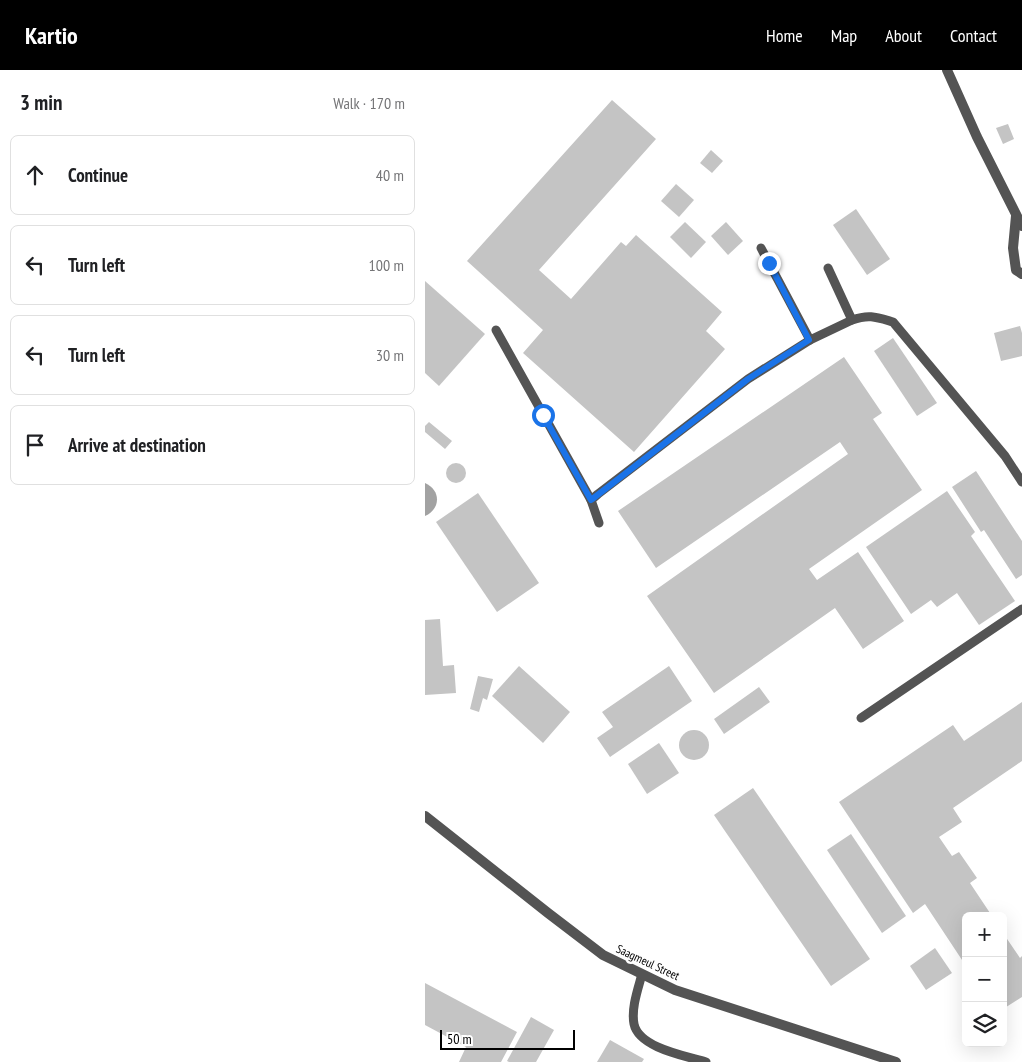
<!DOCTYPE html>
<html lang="en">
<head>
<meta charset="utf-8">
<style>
  :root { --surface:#fff; --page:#f6f6f6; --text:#202124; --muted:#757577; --line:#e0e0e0; --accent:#000 }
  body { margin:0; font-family:"PT Sans Narrow",sans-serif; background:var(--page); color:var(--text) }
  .controls { position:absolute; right:15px; bottom:15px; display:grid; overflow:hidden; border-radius:8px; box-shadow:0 5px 20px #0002 }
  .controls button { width:45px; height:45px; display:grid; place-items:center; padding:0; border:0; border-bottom:1px solid var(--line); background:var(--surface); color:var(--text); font:25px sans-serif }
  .scale { position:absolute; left:15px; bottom:12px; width:135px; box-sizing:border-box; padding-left:5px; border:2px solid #000; border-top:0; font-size:14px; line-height:18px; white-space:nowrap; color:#000; -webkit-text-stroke:4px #fff; paint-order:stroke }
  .stop { position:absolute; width:15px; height:15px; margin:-11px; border:4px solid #1a73e8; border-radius:50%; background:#fff }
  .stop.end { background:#1a73e8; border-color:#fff; box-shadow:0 1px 5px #0008 }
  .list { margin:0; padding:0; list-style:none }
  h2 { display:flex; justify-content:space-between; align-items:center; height:65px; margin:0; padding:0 20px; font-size:21px }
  h2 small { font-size:16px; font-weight:400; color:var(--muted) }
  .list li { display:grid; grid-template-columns:32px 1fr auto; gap:15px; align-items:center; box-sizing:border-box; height:80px; margin:0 10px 10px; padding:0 10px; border:1px solid var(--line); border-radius:8px }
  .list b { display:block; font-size:19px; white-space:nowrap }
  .list em { font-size:16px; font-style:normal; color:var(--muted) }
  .icon { flex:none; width:28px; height:28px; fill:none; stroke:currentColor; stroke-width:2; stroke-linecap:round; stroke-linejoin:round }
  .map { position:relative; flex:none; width:597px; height:992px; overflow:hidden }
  header { display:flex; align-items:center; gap:30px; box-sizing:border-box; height:70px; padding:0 25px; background:var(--accent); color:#fff }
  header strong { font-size:24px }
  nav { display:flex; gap:28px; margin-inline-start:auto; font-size:18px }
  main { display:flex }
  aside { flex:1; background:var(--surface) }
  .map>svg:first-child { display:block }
  .water { fill:#a2a2a2 }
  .building { fill:#c4c4c4 }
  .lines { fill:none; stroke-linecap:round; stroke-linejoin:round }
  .service { stroke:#545454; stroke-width:9 }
  .minor { stroke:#545454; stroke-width:10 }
  .route { stroke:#1a73e8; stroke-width:6 }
  .labels { text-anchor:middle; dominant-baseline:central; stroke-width:5; stroke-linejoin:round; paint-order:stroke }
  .street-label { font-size:12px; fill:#000; stroke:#fff }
</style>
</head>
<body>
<header>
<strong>Kartio</strong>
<nav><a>Home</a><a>Map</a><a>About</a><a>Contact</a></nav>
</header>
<main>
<aside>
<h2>3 min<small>Walk · 170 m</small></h2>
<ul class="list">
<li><svg class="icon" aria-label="ahead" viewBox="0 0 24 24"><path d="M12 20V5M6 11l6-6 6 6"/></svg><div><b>Continue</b></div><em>40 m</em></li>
<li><svg class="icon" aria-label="left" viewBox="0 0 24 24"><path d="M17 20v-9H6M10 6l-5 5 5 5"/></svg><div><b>Turn left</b></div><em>100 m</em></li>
<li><svg class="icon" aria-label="left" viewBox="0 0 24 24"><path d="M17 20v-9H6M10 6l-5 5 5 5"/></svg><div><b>Turn left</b></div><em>30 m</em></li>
<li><svg class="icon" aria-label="arrive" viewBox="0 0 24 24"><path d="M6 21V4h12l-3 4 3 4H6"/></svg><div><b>Arrive at destination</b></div></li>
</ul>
</aside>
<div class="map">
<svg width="597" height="992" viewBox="0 0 597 992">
  <rect width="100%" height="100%" fill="#fff"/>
  <path class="water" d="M0 413C16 420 16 439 0 446Z"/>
  <g class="building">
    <polygon points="187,30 231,69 114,200 146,229 196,172 201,176 211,165 297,242 281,261 300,279 209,382 98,283 118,260 42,191"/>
    <polygon points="583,54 589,69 578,74 571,58"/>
    <polygon points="286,80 298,91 287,103 275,93"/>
    <polygon points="251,114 269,130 254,147 236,131"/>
    <polygon points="431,139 465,189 442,205 408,155"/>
    <polygon points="260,152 281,172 266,188 245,167"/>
    <polygon points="301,152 318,171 303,185 286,166"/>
    <polygon points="0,211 60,264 14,316 0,303"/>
    <polygon points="595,256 597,263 597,286 576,291 569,263"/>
    <polygon points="468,268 512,333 492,346 449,281"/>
    <polygon points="419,287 457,343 448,349 497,420 384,499 392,510 433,482 479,551 438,579 410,538 289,623 222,526 423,384 415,372 231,498 193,441"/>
    <polygon points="4,352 27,371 20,379 0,362 0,356"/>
    <circle cx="31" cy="403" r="10"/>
    <polygon points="551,401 597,471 597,505 591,509 559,460 556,462 527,417"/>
    <polygon points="522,421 550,462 546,466 590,531 554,555 532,523 512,537 506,530 486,544 441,477"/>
    <polygon points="53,423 114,513 72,542 11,452"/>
    <polygon points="15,549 18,596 29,595 31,623 0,625 0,550"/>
    <polygon points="94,596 145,642 118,673 67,626"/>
    <polygon points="244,596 267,631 185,687 172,668 188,657 177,642"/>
    <polygon points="53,606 68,609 62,630 58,628 54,642 45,639"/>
    <polygon points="334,617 345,632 299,664 289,649"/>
    <polygon points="597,632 597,691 528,738 537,752 514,767 527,786 534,782 552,808 545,813 567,846 541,846 541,896 500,834 488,843 414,732 528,655 539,671"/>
    <circle cx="269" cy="675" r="15"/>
    <polygon points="234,673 254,703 222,724 203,694"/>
    <polygon points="328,718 445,889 406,916 289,745"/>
    <polygon points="426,764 481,846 457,863 402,780"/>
    <polygon points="578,863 595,888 597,886 597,927 578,939"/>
    <polygon points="510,878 527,903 501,920 485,896"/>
    <polygon points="0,913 92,962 76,992 34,992 41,977 0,955"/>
    <polygon points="106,947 129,960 111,992 84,992 82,991"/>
    <polygon points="185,970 219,989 217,992 172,992"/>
  </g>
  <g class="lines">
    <g class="service">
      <polyline points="336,178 385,270"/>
      <path d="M427 250C444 244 451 247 468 252L580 386 597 412"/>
      <polyline points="71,260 166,430"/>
      <polyline points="174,453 166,430 173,424 323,309 385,270 427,250 403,198"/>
      <polyline points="436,648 597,539"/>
      <path d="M217 904C213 919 206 938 209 954 214 978 261 986 281 992"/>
    </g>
    <g class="minor">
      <polyline points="522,0 552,67 597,156"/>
      <polyline points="591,146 588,178 591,200 597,204"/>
      <polyline points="0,746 123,843 178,885 250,920 471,992"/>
    </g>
  </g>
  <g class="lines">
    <polyline class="route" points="118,345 166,430 323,309 384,270 344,193"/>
  </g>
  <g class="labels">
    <g class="street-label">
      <text transform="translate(223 892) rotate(25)">Saagmeul Street</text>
    </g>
  </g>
</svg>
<div class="controls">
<button>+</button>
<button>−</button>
<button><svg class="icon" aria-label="layers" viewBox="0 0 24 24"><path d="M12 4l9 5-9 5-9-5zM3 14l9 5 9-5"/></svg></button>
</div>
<div class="scale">50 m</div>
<div class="stop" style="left:118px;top:345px"></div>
<div class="stop end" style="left:344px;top:193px"></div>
</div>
</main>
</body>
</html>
